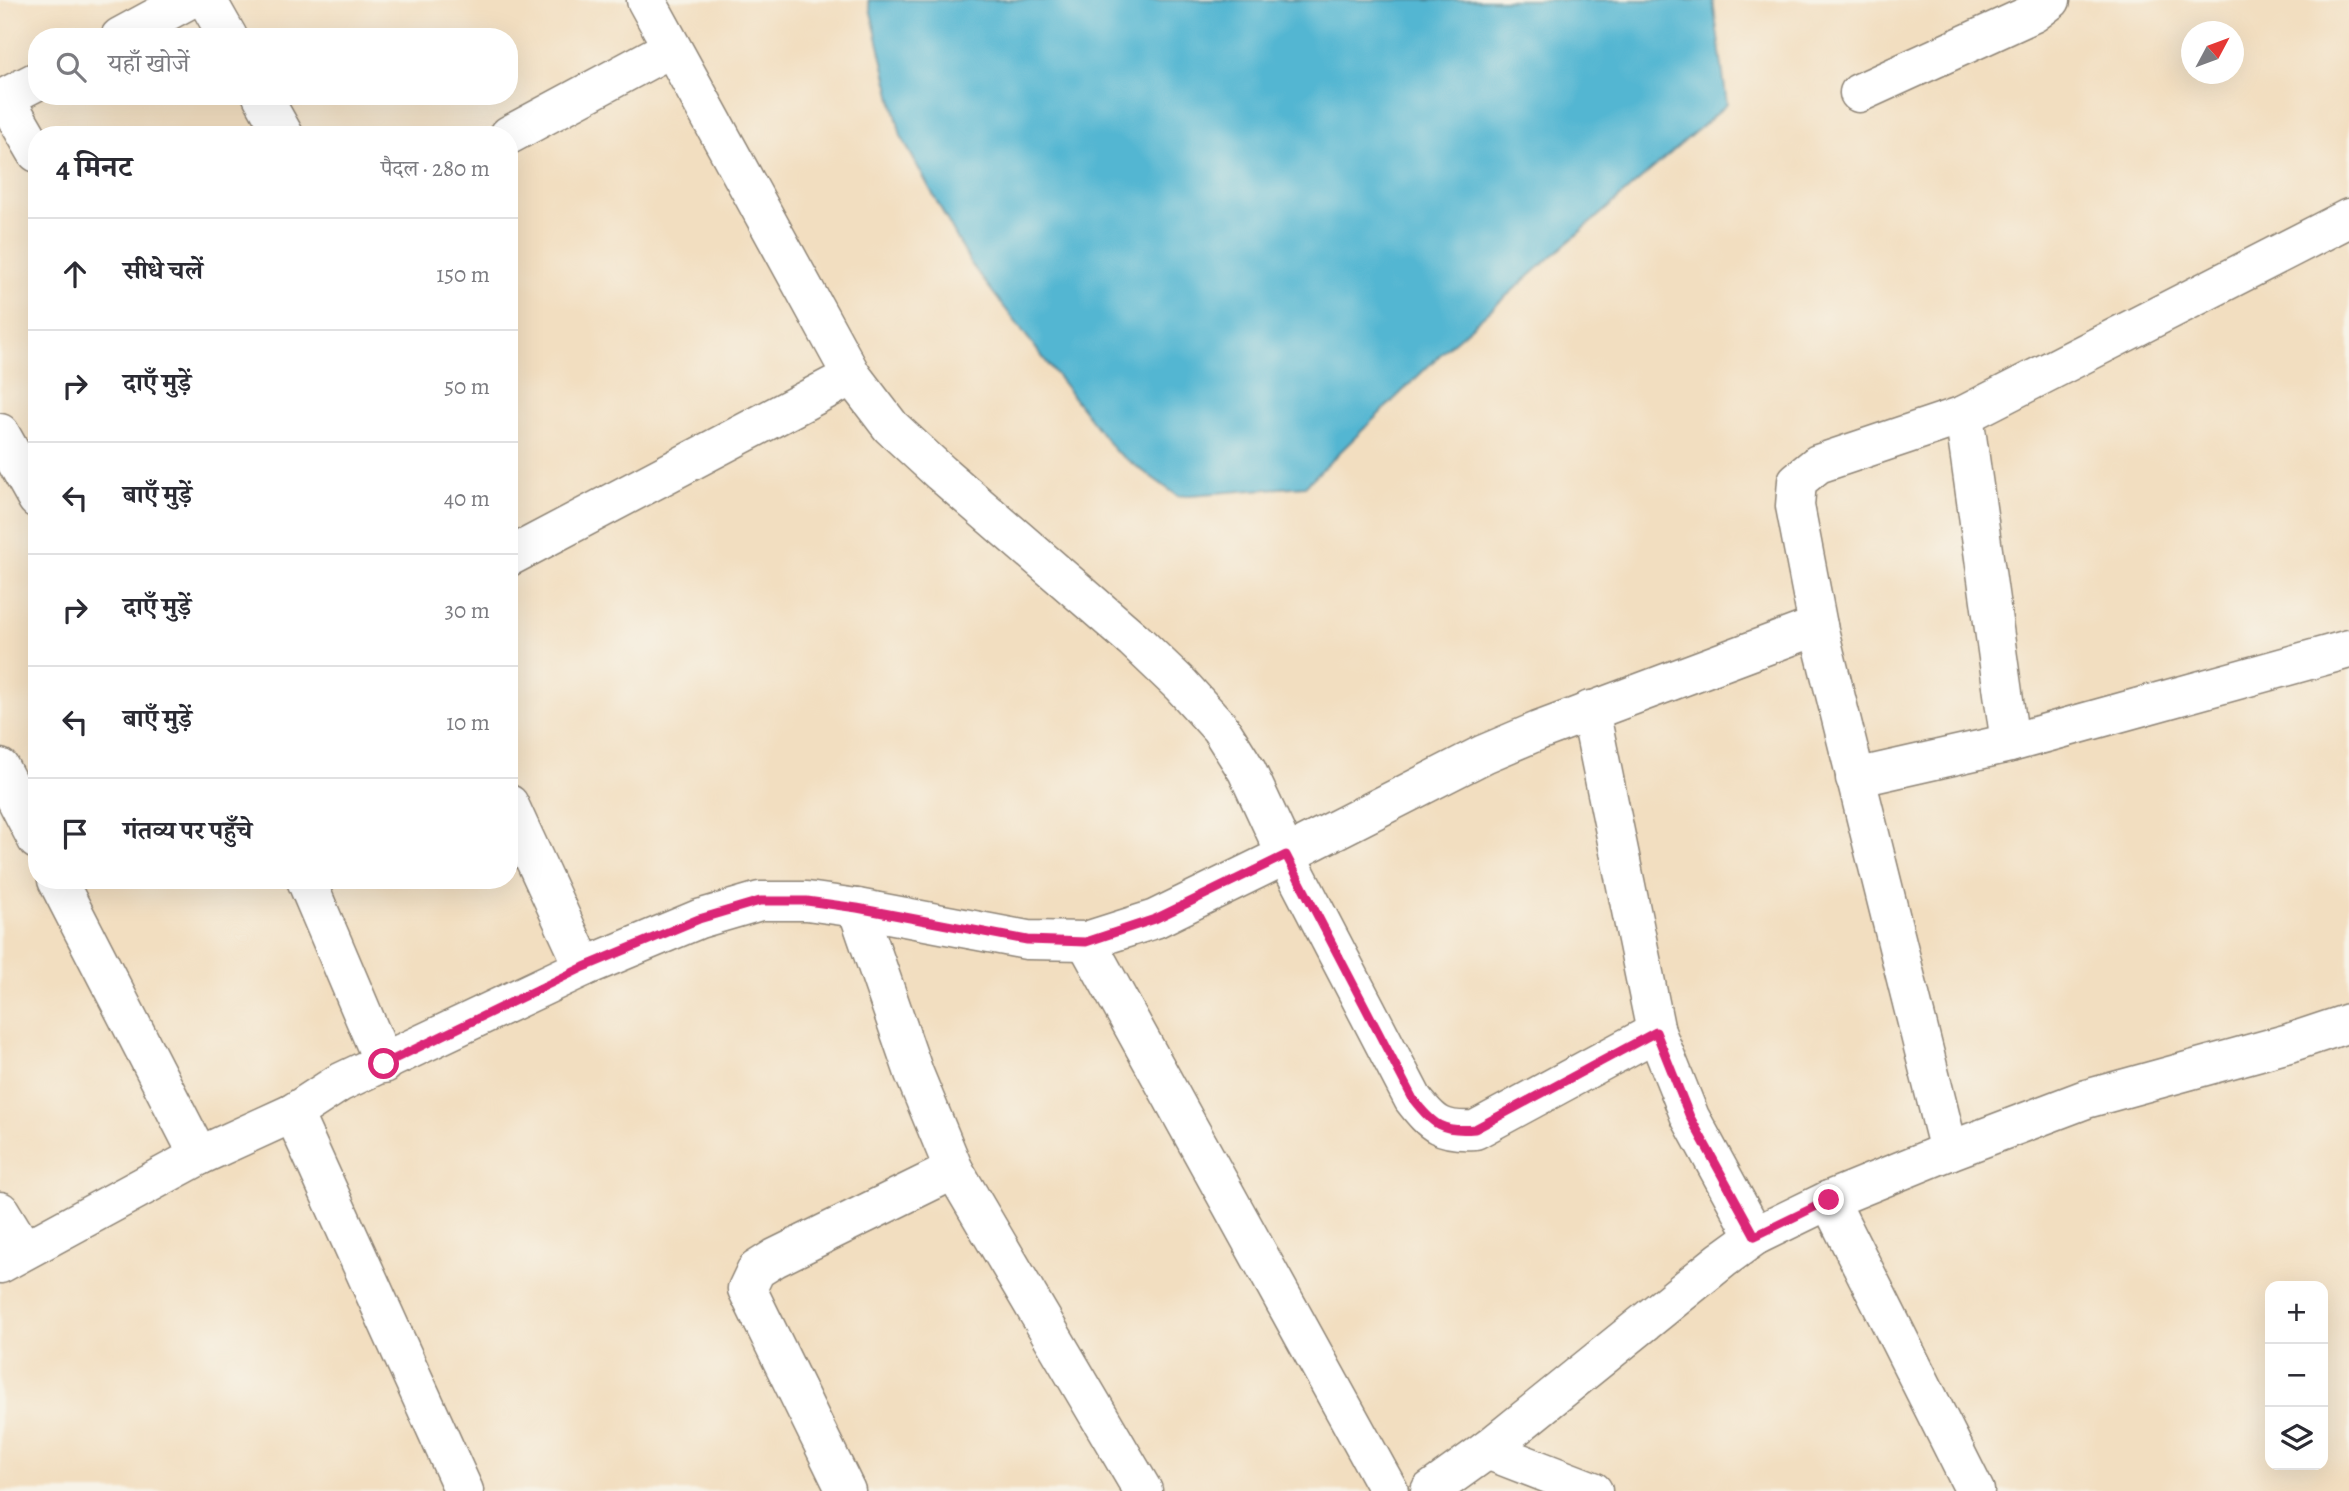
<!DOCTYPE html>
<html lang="hi">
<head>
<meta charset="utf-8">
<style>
  :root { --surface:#fff; --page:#f2f2f3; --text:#2b2b33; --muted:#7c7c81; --line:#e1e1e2 }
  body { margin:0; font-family:Alegreya,"Noto Serif Devanagari",serif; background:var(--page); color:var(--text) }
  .controls { position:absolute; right:21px; bottom:21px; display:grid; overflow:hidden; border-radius:14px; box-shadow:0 7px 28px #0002 }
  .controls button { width:63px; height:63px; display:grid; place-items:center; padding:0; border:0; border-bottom:2px solid var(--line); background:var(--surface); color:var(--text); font:35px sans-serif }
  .compass { position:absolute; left:2181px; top:21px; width:63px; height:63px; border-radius:50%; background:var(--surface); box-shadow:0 7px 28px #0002; rotate:49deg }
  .stop { position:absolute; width:21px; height:21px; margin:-16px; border:5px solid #db2777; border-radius:50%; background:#fff }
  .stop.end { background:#db2777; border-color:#fff; box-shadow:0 2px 7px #0008 }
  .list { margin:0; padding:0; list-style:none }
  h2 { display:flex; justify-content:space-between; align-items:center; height:91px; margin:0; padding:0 28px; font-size:30px }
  h2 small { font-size:23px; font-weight:400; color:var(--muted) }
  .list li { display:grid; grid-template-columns:46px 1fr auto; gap:21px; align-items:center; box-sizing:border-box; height:112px; padding:0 28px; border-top:2px solid var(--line) }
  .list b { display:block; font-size:26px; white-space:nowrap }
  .list em { font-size:23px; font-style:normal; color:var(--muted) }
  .icon { flex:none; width:38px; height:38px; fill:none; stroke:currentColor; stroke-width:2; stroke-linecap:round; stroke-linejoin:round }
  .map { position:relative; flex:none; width:2349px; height:1491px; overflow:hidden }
  .search { position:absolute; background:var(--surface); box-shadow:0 7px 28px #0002; left:28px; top:28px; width:490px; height:77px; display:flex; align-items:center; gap:18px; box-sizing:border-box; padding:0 24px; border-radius:28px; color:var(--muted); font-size:26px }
  .panel { position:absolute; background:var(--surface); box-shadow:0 7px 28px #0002; left:28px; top:126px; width:490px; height:763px; border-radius:28px }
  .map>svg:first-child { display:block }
  .water { fill:#53b6d2; stroke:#3f707e; stroke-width:2 }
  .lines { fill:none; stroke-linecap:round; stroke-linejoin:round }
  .minor-casing { stroke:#8e8476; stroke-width:41 }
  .minor { stroke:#fff; stroke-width:38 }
  .route { stroke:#db2777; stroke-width:9 }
</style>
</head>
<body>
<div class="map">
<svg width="2349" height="1491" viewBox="0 0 2349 1491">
  <rect width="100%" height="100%" fill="#f7f3e8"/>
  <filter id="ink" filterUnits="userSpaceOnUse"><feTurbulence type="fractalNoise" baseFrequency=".0143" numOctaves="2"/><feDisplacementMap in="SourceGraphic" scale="14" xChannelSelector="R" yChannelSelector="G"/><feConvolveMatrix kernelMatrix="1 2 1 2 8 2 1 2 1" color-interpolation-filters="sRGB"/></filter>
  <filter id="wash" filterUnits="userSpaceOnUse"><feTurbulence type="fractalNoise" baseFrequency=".00686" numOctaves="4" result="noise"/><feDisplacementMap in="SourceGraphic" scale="28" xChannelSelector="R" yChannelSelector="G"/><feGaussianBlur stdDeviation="1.57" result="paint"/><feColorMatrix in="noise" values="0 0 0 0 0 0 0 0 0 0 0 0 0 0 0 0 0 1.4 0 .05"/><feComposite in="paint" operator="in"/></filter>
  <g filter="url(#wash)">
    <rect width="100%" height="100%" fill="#f2dec0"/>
    <polygon class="water" points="868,0 1713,0 1727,104 1450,345 1305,486 1178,496 1115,451 971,264 901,136"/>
  </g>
  <g filter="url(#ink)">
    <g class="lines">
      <defs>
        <g id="minor">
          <polyline points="207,0 228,37"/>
          <path d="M646 0 852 376 891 427 941 473 1134 640 1181 685 1220 728 1247 771 1286 855 1413 1099C1433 1125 1442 1132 1475 1130L1656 1032"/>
          <polyline points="120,37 188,0"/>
          <polyline points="1859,93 2034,13 2051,0"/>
          <polyline points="262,96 284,135"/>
          <polyline points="5,98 37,153"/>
          <polyline points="0,100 37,81"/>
          <polyline points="509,135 671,48"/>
          <polyline points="1964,415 2010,743"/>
          <polyline points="0,433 37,499"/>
          <polyline points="509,557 852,376"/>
          <polyline points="1590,710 1656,1032 1690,1117 1755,1236"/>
          <polyline points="0,768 37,840"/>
          <polyline points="1855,778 2010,743 2349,649"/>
          <polyline points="509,804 584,967"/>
          <polyline points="57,880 199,1156"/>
          <polyline points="306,880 384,1064"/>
          <polyline points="857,908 914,1073 954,1170 1143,1491"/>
          <polyline points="1086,941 1389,1491"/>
          <polyline points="293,1113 464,1491"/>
          <polyline points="1949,1151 1818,626 1795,506 1797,481 1818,464 1964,415 2349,218"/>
          <polyline points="1829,1200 1975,1491"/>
          <polyline points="0,1211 24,1250"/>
          <polyline points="0,1264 199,1156 293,1113 339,1083 584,967 699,919 760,901 807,901 857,908 1027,940 1086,941 1155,919 1286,855 1484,754 1538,731 1818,626"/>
          <polyline points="1487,1450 1593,1491"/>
          <polyline points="846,1491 747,1289 756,1270 775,1258 954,1170"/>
          <polyline points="1430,1491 1487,1450 1722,1260 1755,1236 1829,1200 1949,1151 2086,1099 2289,1043 2349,1023"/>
        </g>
      </defs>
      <use href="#minor" class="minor-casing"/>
      <use href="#minor" class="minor"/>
    </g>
  </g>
  <g class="lines" filter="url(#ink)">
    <path class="route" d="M384 1064 584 967 699 919 760 901H807L857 908 1027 940 1086 942 1155 919 1286 855 1413 1099C1433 1125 1442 1132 1475 1129L1656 1032 1690 1117 1755 1236 1829 1200"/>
  </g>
</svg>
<div class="controls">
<button>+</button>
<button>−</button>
<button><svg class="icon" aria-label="layers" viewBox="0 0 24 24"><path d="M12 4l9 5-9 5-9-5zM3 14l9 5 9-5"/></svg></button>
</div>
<svg class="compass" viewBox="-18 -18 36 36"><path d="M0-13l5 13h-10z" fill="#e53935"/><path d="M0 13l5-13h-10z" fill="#7c7c81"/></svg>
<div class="stop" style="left:384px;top:1064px"></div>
<div class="stop end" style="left:1829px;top:1200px"></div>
<div class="search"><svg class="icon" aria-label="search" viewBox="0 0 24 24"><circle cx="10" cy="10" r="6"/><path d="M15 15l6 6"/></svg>यहाँ खोजें</div>
<section class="panel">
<h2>4 मिनट<small>पैदल · 280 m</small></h2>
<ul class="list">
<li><svg class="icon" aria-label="ahead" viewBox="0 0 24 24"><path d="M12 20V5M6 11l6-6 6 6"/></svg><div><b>सीधे चलें</b></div><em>150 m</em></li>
<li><svg class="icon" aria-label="right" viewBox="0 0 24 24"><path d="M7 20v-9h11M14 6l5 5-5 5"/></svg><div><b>दाएँ मुड़ें</b></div><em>50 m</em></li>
<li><svg class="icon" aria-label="left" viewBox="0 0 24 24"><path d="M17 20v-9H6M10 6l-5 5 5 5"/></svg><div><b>बाएँ मुड़ें</b></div><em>40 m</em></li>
<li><svg class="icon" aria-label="right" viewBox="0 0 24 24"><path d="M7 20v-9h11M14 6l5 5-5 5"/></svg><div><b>दाएँ मुड़ें</b></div><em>30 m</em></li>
<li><svg class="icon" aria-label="left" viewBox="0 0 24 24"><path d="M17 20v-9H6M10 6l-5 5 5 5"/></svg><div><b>बाएँ मुड़ें</b></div><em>10 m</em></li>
<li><svg class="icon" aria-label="arrive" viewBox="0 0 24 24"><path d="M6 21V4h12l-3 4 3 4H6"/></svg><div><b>गंतव्य पर पहुँचे</b></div></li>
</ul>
</section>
</div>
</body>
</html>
